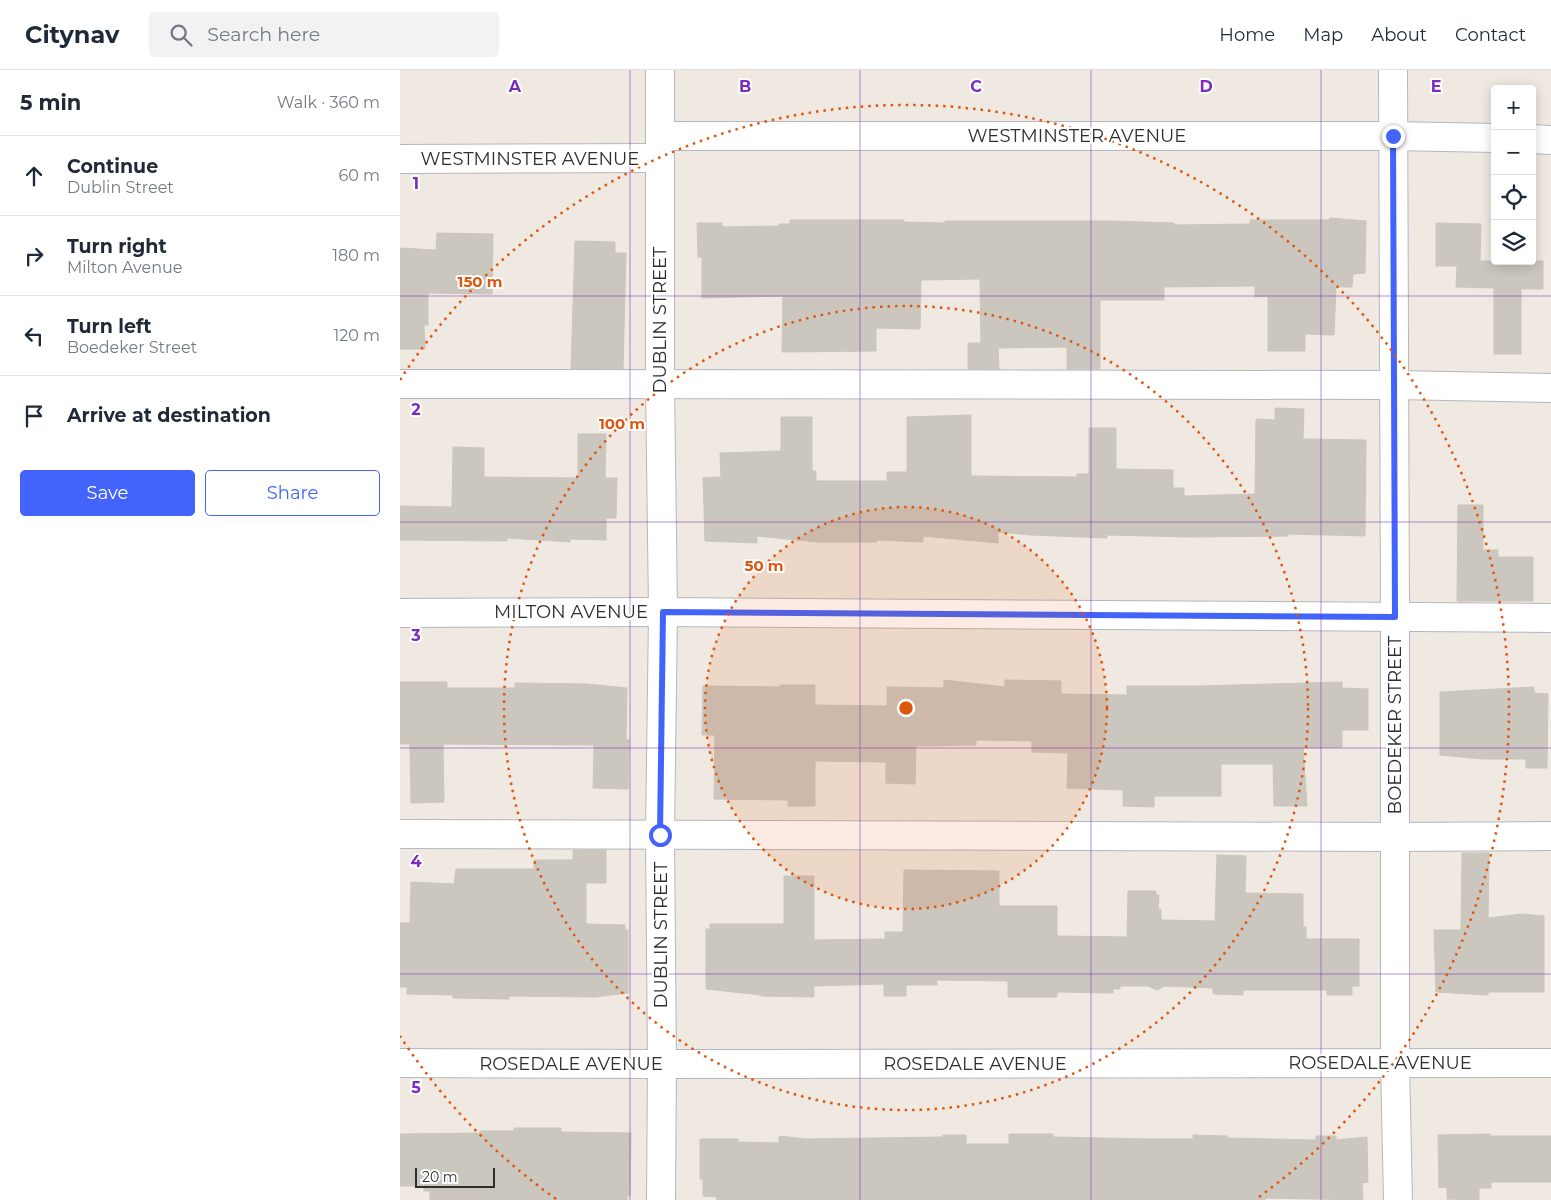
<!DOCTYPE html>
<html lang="en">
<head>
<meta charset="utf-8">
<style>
  :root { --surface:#fff; --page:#f2f2f3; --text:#1f2937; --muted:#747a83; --line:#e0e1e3; --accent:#4264fb }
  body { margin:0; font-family:Montserrat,sans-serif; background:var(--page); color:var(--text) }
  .controls { position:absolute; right:15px; top:15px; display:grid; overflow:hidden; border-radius:5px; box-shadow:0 2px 12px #0003 }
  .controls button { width:45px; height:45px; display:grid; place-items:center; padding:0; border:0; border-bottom:1px solid var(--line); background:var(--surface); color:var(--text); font:25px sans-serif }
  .scale { position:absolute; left:15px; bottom:12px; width:80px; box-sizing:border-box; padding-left:5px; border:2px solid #2e2e2e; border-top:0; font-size:14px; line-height:18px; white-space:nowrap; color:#2e2e2e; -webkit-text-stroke:4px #fff; paint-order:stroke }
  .stop { position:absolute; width:15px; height:15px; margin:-11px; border:4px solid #4264fb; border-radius:50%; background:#fff }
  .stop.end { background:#4264fb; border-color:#fff; box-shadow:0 1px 5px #0008 }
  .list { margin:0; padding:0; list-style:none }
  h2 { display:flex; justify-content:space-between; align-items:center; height:65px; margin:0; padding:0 20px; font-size:21px }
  h2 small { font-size:16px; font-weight:400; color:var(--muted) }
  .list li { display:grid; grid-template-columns:32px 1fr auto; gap:15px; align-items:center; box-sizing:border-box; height:80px; padding:0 20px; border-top:1px solid var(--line) }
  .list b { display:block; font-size:19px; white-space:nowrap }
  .list p { margin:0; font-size:16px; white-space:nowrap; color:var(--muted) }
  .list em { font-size:16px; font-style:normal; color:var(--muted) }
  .actions { display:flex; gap:10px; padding:15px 20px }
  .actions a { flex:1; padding:11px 0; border:1px solid var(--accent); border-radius:5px; text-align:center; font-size:18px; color:var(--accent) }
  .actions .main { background:var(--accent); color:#fff }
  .icon { flex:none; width:28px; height:28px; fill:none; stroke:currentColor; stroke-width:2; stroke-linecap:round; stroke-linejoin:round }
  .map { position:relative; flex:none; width:1151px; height:1130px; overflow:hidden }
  header { display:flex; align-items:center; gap:30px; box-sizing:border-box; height:70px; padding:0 25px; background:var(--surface); border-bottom:1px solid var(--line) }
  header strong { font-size:24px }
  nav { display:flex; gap:28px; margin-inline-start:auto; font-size:18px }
  .search { width:350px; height:45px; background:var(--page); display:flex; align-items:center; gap:12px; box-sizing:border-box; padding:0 18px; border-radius:5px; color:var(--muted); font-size:19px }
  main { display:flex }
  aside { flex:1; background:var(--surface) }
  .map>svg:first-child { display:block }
  .building { fill:#cbc7bf; stroke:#cbc5ba }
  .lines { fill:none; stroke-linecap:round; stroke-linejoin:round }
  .minor-casing { stroke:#b4b7c1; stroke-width:30 }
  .minor { stroke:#fff; stroke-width:28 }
  .route { stroke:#4264fb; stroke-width:6 }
  .grid { fill:none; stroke:#7b2cbf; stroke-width:1; stroke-opacity:0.55 }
  .ring { fill:none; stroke:#df570e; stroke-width:2.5; stroke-dasharray:2.5 5 }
  .labels { text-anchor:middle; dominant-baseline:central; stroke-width:4; stroke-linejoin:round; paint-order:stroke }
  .street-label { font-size:18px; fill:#2e2e2e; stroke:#fff }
  .grid-label { font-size:16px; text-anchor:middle; font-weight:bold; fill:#7b2cbf; stroke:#fff; stroke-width:4; stroke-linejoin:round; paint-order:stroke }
  .centre { fill:#df570e; stroke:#fff; stroke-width:2.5 }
  .ring-label { font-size:15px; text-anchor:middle; font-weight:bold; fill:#df570e; stroke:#fff; stroke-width:4; stroke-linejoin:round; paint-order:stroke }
</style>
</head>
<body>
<header>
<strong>Citynav</strong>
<div class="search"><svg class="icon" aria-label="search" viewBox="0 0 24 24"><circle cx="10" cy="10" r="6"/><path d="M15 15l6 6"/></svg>Search here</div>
<nav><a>Home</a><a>Map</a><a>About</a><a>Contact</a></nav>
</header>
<main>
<aside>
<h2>5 min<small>Walk · 360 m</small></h2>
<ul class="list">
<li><svg class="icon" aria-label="ahead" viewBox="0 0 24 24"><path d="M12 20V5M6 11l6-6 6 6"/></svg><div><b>Continue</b><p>Dublin Street</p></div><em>60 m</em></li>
<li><svg class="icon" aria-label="right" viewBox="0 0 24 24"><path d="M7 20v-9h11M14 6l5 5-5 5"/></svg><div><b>Turn right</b><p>Milton Avenue</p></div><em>180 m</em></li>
<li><svg class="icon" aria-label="left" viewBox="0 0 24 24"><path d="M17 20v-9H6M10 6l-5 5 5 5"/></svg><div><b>Turn left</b><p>Boedeker Street</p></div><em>120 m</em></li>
<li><svg class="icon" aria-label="arrive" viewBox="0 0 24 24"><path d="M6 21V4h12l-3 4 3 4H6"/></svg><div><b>Arrive at destination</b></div></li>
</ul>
<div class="actions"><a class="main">Save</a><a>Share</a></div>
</aside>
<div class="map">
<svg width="1151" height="1130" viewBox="0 0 1151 1130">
  <rect width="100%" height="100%" fill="#efe9e1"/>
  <g class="building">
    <polygon points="930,148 966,151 965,203 953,204 952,217 936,217 934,265 905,264 905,281 868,281 868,226 855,227 855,216 764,217 764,230 700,230 700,299 667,299 667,277 598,278 599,299 568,299 568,273 581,273 580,209 521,210 520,259 476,258 476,281 382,282 383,226 302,228 302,187 298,187 297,153 322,153 322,157 379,156 379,154 390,154 390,150 504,150 504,152 545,153 545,151 714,151 774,153 774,155 850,154 850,150 929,150"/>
    <polygon points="1036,153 1081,154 1080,191 1143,191 1143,219 1121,219 1121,284 1094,284 1094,218 1056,217 1057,196 1036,196"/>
    <polygon points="37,163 93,164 92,224 28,223 28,255 24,255 25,279 0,279 0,178 36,180"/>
    <polygon points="175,171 215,172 215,183 226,183 223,299 171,299"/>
    <polygon points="875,338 904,339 903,369 966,370 965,466 888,464 888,466 789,467 707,465 707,468 631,465 598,462 598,473 523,466 523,472 477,470 477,472 417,472 357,466 357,473 305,471 303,408 321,407 320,383 381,381 381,347 412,347 412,401 416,401 416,411 487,411 487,402 507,402 507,347 571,345 571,406 677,407 677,404 689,404 689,358 716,358 716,399 773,400 773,418 784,418 784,426 855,424 856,349 875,350"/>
    <polygon points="178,364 206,364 205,408 217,408 216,448 206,448 206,470 170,469 170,472 107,468 107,471 0,470 0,436 52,437 53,377 84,378 84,407 178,408"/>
    <polygon points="1058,435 1083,435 1083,480 1098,480 1098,487 1133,487 1133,531 1057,531"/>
    <polygon points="544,610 605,617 605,610 661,611 661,624 727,625 727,616 799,616 942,612 942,618 968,619 968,660 942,660 942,677 903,678 907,736 874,736 873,694 821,694 821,726 754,726 754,737 723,736 723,720 667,718 668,683 632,682 632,671 576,670 576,675 516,676 515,714 486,713 486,692 415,691 415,736 388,736 388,730 314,729 315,665 302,665 303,616 380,617 380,615 415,615 415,635 487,636 487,617 544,618"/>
    <polygon points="0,612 47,612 47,618 115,618 115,613 187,614 227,618 226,670 229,670 228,719 193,718 194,675 43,674 44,732 11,733 10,674 0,674"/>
    <polygon points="1134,617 1134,623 1148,624 1147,698 1126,698 1126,689 1082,689 1040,685 1040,622"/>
    <polygon points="173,780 206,780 206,813 186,813 186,854 225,855 225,860 228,860 228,923 195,927 109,926 109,929 53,928 53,925 7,924 7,917 0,917 0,853 10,853 11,812 54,814 56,799 134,799 134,790 173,790"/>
    <polygon points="1062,783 1089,783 1088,848 1122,844 1144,846 1144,922 1088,922 1088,925 1036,922 1034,860 1061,860"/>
    <polygon points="817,785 846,786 845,823 903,824 903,857 906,857 906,869 959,869 959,916 952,916 952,925 927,925 927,920 843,920 843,925 813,924 813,918 765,916 757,920 748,916 720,916 720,919 713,919 713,923 657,922 657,927 608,927 608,911 537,910 537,915 506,915 506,926 484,926 484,914 414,916 414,927 361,926 361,925 306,919 306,859 310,859 310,854 384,854 384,806 414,806 414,870 485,869 485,862 503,862 504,800 599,801 599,836 657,836 657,866 727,867 728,821 756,821 756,825 759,825 758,839 761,839 761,850 815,851"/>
    <polygon points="114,1058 161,1058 161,1062 231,1063 230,1126 227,1126 227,1130 30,1130 30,1121 24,1121 24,1116 0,1116 0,1064 80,1063 80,1061 114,1061"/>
    <polygon points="609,1064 653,1064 653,1067 749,1069 793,1069 793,1065 827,1066 827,1068 916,1070 916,1066 936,1066 936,1070 967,1067 968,1112 962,1113 963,1130 865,1128 865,1130 317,1130 317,1127 303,1126 303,1109 300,1109 300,1069 338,1069 338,1072 379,1073 379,1066 406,1069 543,1067 543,1065 566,1065 566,1074 609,1074"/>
    <polygon points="1090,1064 1090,1066 1151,1066 1151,1112 1091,1112 1091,1118 1079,1118 1079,1130 1047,1129 1047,1117 1039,1118 1038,1065"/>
  </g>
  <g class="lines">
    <defs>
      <g id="minor">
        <polyline points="260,0 260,313 263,542 260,765 262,994 261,1130"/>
        <polyline points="993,0 995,547 995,993 998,1130"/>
        <polyline points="260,66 993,66 1095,68"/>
        <polyline points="1132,69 1151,70"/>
        <polyline points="0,89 260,88"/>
        <polyline points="0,314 995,315 1151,318"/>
        <polyline points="0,543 263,542 1151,548"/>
        <polyline points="0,764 995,767 1151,766"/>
        <polyline points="0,993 262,994 1151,993"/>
      </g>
    </defs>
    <use href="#minor" class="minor-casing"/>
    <use href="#minor" class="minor"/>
  </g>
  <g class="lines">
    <polyline class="route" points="260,765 263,542 995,547 993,66"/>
  </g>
  <path class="grid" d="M230 0V1130M460 0V1130M691 0V1130M921 0V1130M0 226H1151M0 452H1151M0 678H1151M0 904H1151"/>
  <circle cx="506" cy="638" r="201" fill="#df570e" fill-opacity=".12"/>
  <g class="ring">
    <circle cx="506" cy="638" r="201"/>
    <circle cx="506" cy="638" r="402"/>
    <path d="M156 1129A603 603 0 0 1 0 966M0 310A603 603 0 1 1 856 1129"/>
  </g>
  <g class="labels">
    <g class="street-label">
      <text x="677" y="66">WESTMINSTER AVENUE</text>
      <text x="130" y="89">WESTMINSTER AVENUE</text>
      <text transform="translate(260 250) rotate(-90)">DUBLIN STREET</text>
      <text x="171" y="542">MILTON AVENUE</text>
      <text transform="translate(995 655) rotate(-90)">BOEDEKER STREET</text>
      <text transform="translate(261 865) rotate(-90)">DUBLIN STREET</text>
      <text x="980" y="993">ROSEDALE AVENUE</text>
      <text x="171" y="994">ROSEDALE AVENUE</text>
      <text x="575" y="994">ROSEDALE AVENUE</text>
    </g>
  </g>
  <g class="grid-label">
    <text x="115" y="22">A</text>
    <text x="345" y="22">B</text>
    <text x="576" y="22">C</text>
    <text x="806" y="22">D</text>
    <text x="1036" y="22">E</text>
    <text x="16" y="119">1</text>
    <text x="16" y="345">2</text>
    <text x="16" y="571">3</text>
    <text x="16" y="797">4</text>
    <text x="16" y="1023">5</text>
  </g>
  <circle cx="506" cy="638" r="8" class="centre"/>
  <g class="ring-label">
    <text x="80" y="217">150 m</text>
    <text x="222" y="359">100 m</text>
    <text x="364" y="501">50 m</text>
  </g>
</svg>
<div class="controls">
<button>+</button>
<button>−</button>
<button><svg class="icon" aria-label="locate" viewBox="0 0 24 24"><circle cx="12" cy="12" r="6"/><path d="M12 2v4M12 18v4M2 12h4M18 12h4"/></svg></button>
<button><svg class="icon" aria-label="layers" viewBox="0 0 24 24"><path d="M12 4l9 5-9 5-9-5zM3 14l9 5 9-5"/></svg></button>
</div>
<div class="scale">20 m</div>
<div class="stop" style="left:260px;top:765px"></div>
<div class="stop end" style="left:993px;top:66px"></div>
</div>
</main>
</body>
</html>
